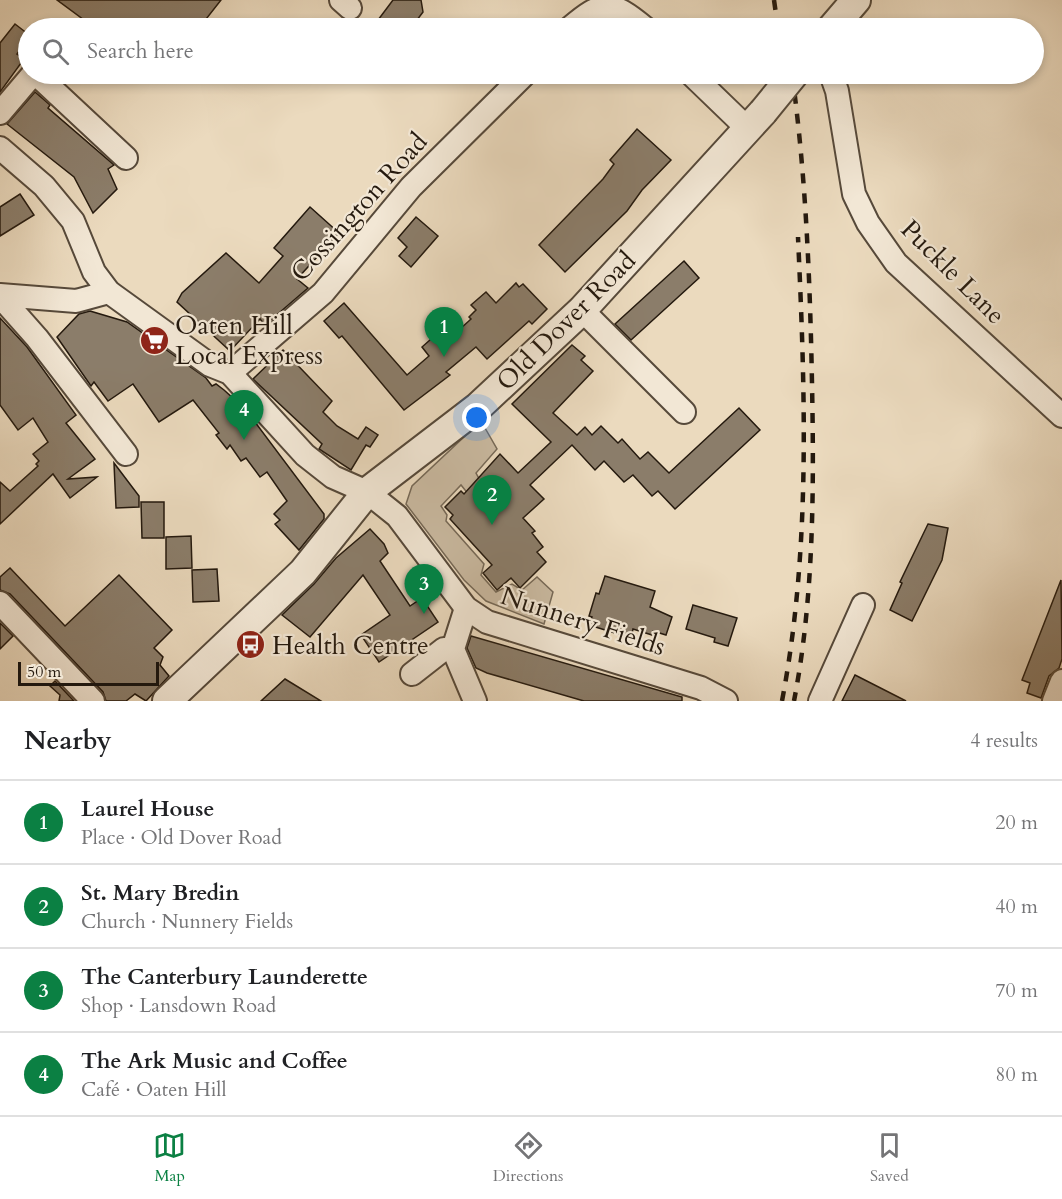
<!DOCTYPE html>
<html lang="en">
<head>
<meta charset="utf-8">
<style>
  :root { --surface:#fff; --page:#f2f2f2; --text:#202124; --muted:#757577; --line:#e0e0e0; --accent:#0b8043 }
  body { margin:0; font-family:Cardo,serif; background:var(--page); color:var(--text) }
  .scale { position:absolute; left:18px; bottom:15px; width:141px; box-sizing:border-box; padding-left:6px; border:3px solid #24190e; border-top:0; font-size:16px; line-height:21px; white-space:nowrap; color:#24190e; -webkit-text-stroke:4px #f2e7d5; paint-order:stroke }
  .you { position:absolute; left:477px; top:418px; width:21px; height:21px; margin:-15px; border:4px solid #fff; border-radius:50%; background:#1a73e8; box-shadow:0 0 0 9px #1a73e833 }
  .badge { display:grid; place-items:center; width:39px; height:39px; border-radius:50%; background:var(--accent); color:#fff; font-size:20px; font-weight:700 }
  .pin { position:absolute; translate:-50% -50px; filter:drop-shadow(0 2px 3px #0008) }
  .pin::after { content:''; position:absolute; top:32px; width:21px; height:18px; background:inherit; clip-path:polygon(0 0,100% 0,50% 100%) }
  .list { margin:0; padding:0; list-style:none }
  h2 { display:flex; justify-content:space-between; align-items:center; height:78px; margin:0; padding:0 24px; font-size:26px }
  h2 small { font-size:20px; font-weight:400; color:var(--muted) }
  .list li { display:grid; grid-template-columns:39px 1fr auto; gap:18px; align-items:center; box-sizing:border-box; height:84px; padding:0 24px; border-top:2px solid var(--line) }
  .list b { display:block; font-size:22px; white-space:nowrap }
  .list p { margin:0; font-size:20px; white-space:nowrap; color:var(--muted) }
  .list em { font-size:20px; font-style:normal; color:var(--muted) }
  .icon { flex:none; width:33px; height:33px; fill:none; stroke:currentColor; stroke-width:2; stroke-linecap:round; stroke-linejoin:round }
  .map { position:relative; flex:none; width:1062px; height:701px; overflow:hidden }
  .search { position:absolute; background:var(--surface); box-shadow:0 3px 9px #0003; left:18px; right:18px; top:18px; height:66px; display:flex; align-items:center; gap:15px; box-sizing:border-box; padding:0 21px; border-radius:33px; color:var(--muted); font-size:22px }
  .sheet { height:414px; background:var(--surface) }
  nav { display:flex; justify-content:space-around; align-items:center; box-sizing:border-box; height:84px; border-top:2px solid var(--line); background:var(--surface); font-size:16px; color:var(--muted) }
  nav a { display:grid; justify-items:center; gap:3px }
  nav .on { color:var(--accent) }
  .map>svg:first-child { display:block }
  .green { fill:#c9b9a0; stroke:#766957; stroke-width:1.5 }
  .building { fill:#8b7d6a; stroke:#24190e; stroke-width:1.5 }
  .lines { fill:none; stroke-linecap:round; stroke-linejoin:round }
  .minor-casing { stroke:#56493a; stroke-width:26 }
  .tertiary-casing { stroke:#56493a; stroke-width:32 }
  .minor { stroke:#f2e7d5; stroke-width:22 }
  .tertiary { stroke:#f2e7d5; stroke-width:28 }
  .rail { stroke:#24190e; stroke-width:4.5; stroke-dasharray:10 10; stroke-linecap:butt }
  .tertiary-bridge-casing { stroke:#56493a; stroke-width:32; stroke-linecap:butt }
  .tertiary-bridge { stroke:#f2e7d5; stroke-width:28 }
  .labels { text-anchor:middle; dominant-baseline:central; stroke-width:4.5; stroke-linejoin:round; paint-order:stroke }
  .street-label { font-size:26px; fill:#24190e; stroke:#f2e7d5 }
  .poi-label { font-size:26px; fill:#24190e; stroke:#f2e7d5; text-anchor:start }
</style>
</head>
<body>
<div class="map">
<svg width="1062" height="701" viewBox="0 0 1062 701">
  <rect width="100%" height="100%" fill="#ebdabe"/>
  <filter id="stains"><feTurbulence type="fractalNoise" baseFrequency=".00333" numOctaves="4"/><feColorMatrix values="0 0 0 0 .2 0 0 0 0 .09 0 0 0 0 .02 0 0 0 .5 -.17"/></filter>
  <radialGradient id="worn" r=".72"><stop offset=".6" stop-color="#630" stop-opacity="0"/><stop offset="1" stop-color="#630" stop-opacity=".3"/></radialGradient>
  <polygon class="green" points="481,421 497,449 476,473 482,484 469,495 461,485 441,506 447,515 446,521 484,564 481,575 496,592 512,584 522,590 537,577 553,592 544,624 486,601 464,580 406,504 412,486"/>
  <g class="building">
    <polygon points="57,0 221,0 203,23 198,19 191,28 95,28"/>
    <polygon points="393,0 421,0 423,12 411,28 372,28"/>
    <polygon points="15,24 28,34 28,38 17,54 24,59 0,92 0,43"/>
    <polygon points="35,92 50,105 48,108 114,165 108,169 117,189 93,213 74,177 7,124"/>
    <polygon points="637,129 671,160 642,190 627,211 565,272 539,245 603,179 614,164 610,160"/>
    <polygon points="20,194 34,215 0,236 0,207"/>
    <polygon points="310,207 339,233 297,279 308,288 265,325 260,319 230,351 177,302 182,293 226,253 259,283 283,256 274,248"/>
    <polygon points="416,217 438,236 411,267 399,256 407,247 398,238"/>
    <polygon points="684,261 699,278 631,340 615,324"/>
    <polygon points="516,283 519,287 523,284 547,309 532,324 529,321 487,359 476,347 446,372 450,375 404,410 342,336 339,338 324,321 344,303 407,375 429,356 422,347 439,332 447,341 471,319 469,317 476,310 471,305 486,292 496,303"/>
    <polygon points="90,311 127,322 206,378 212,386 216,384 224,390 246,410 324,514 324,519 299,550 275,524 280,520 274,514 287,501 267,472 260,477 246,458 241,461 230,445 227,449 216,435 219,433 193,400 159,422 133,384 108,401 94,382 91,386 57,337 79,314"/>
    <polygon points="0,318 27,347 76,415 66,423 95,459 68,479 97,477 70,498 53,474 0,524 0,482 10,491 38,466 36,464 39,461 33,454 48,442 33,418 18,430 0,405"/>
    <polygon points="572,345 585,356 581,360 593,371 553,413 577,435 585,427 592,435 601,426 618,443 622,439 640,459 648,452 669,473 739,408 760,430 675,509 658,491 652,496 633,475 624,482 604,461 595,470 572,445 530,485 544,499 523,518 535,531 532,533 543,547 537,552 546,562 520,588 511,578 497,590 483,573 492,565 450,519 453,515 445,507 461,491 464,494 500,454 518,473 551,442 512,404"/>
    <polygon points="283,350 332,401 323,412 337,426 358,439 366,427 378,435 370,447 366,445 351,470 319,449 322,444 253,379"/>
    <polygon points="114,463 139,496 139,507 116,508"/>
    <polygon points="141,502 164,502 164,538 142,538"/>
    <polygon points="928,524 948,528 942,560 912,621 890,610 902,583 900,582"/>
    <polygon points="370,529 384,544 388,553 380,561 410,606 422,598 438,622 379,662 361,635 390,615 363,575 310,637 282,615 314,584 336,558"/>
    <polygon points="191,536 192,568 166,569 166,537"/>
    <polygon points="10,568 65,626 119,575 172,630 154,648 163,657 160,665 169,676 146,701 135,694 126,701 106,701 103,692 10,594 0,590 0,577"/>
    <polygon points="217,569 219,601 193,602 192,570"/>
    <polygon points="605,576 655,591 650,607 672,617 666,635 653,631 652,635 633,629 631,638 589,625 592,617 589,616 596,593 599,594"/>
    <polygon points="1061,580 1062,659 1059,668 1049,676 1041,698 1027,693 1030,683 1022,680"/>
    <polygon points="693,605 737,618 728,646 714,642 715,638 686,629"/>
    <polygon points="0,623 13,636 0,649"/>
    <polygon points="471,636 682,697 682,701 584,701 487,673 476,668 467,648"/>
    <polygon points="855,675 906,701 842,701"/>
    <polygon points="285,679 321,701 261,701"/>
    <polygon points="55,681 74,701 59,701 60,695 50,686"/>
  </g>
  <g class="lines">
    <defs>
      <g id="minor">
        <polyline points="341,0 350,8"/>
        <path d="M570 28C603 0 611 0 645 28"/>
        <polyline points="36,74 126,158"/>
        <polyline points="691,74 748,129"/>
        <polyline points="831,74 837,91 854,194 868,223 896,263 1062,416"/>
        <polyline points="0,113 33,74"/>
        <polyline points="0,148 44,186 73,221 94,272 109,292 210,365 230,373 305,455 333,477 367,492 397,516 466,608 487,622 701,688 726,701"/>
        <polyline points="0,295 76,301 109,292"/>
        <polyline points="0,296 37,338 126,454"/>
        <polyline points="582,310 684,412"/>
        <polyline points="230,373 323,293 411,187 525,74"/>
        <polyline points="0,603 93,701"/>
        <polyline points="466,608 453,649 475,701"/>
        <polyline points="412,674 444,649 453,649"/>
        <polyline points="820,701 863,605"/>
        <polyline points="1054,701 1062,681"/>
      </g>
      <g id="tertiary">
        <polyline points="832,28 856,0"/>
        <polyline points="167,701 303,572 367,492 478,407 582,310 763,112"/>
      </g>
    </defs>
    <use href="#minor" class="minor-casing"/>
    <use href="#tertiary" class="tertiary-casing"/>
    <use href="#minor" class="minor"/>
    <use href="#tertiary" class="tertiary"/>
    <g class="rail">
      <polyline points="774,0 778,28"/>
      <path d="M792 74C806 176 810 280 812 383 814 488 814 598 794 701"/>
      <path d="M782 701C811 549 805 391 798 237"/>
    </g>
    <defs>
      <polyline id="tertiary-bridge" points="763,112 794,74"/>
    </defs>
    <use href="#tertiary-bridge" class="tertiary-bridge-casing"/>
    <use href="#tertiary-bridge" class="tertiary-bridge"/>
  </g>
  <defs>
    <symbol id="supermarket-disc" viewBox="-11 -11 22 22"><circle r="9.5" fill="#8f2418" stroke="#f2e7d5"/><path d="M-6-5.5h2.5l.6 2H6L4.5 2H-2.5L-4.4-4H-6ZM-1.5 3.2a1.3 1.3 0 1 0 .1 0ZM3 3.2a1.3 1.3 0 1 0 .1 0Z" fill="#fff"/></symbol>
    <symbol id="bus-disc" viewBox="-11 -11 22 22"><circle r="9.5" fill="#8f2418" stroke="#f2e7d5"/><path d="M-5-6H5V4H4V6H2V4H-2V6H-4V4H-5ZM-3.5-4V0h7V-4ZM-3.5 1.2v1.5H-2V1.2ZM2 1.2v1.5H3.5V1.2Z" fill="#fff"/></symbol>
  </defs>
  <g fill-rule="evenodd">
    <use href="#supermarket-disc" x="138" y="324" width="33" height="33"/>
    <use href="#bus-disc" x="234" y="628" width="33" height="33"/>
  </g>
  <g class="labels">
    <g class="street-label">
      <text transform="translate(359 207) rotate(-48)">Cossington Road</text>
      <text transform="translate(953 272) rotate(45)">Puckle Lane</text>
      <text transform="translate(566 321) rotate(-45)">Old Dover Road</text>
      <text transform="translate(583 621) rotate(18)">Nunnery Fields</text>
    </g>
    <g class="poi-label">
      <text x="175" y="325">Oaten Hill<tspan x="175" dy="30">Local Express</tspan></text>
      <text x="272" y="645">Health Centre</text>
    </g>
  </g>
  <rect width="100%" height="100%" filter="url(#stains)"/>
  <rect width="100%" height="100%" fill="url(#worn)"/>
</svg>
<div class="scale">50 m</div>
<div class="you"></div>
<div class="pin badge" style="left:444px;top:357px">1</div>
<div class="pin badge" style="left:492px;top:525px">2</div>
<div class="pin badge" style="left:424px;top:614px">3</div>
<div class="pin badge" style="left:244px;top:440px">4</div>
<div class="search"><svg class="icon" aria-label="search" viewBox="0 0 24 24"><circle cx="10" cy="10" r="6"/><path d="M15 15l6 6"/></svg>Search here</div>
</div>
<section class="sheet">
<h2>Nearby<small>4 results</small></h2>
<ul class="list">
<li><span class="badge">1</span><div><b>Laurel House</b><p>Place · Old Dover Road</p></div><em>20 m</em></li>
<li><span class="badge">2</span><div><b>St. Mary Bredin</b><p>Church · Nunnery Fields</p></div><em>40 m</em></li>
<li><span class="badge">3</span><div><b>The Canterbury Launderette</b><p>Shop · Lansdown Road</p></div><em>70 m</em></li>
<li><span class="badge">4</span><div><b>The Ark Music and Coffee</b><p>Café · Oaten Hill</p></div><em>80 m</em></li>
</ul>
</section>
<nav>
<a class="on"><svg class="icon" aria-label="map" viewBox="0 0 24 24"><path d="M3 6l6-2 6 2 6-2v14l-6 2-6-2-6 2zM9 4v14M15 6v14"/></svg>Map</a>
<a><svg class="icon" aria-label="directions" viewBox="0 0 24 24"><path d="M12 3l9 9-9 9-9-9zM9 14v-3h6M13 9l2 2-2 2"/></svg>Directions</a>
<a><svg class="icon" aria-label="saved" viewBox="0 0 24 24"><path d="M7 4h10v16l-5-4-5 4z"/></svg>Saved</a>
</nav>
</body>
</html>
